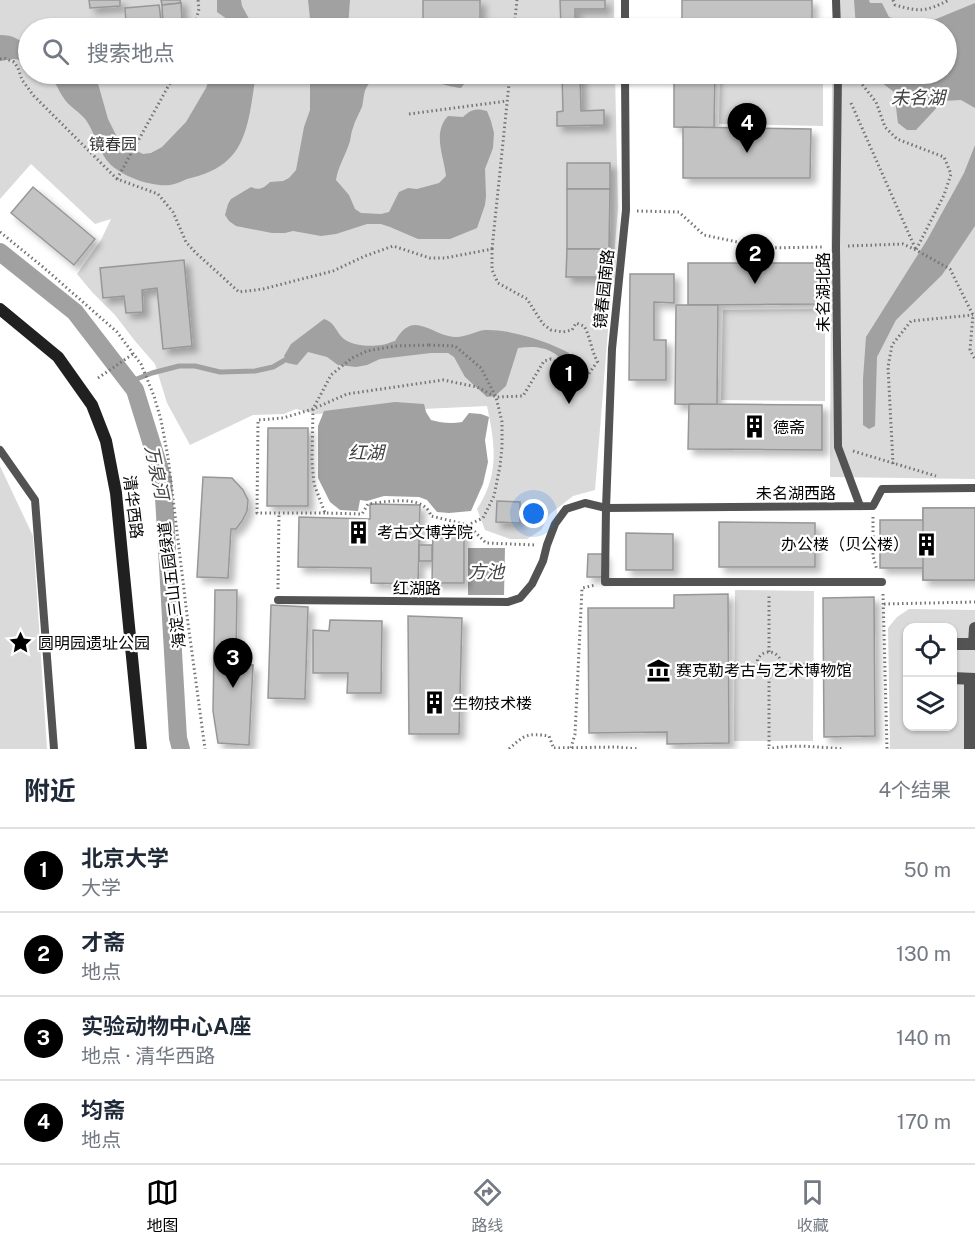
<!DOCTYPE html>
<html lang="zh">
<head>
<meta charset="utf-8">
<style>
  :root { --surface:#fff; --page:#f2f2f3; --text:#1f2937; --muted:#747a83; --line:#e0e1e3; --accent:#000 }
  body { margin:0; font-family:"Public Sans","Noto Sans SC",sans-serif; background:var(--page); color:var(--text) }
  .controls { position:absolute; right:18px; bottom:18px; display:grid; overflow:hidden; border-radius:12px; box-shadow:0 2px 4px #0004 }
  .controls button { width:54px; height:54px; display:grid; place-items:center; padding:0; border:0; border-bottom:2px solid var(--line); background:var(--surface); color:var(--text); font:30px sans-serif }
  .you { position:absolute; left:534px; top:514px; width:21px; height:21px; margin:-15px; border:4px solid #fff; border-radius:50%; background:#1a73e8; box-shadow:0 0 0 9px #1a73e833 }
  .badge { display:grid; place-items:center; width:39px; height:39px; border-radius:50%; background:var(--accent); color:#fff; font-size:20px; font-weight:700 }
  .pin { position:absolute; translate:-50% -50px; filter:drop-shadow(0 2px 3px #0008) }
  .pin::after { content:''; position:absolute; top:32px; width:21px; height:18px; background:inherit; clip-path:polygon(0 0,100% 0,50% 100%) }
  .list { margin:0; padding:0; list-style:none }
  h2 { display:flex; justify-content:space-between; align-items:center; height:78px; margin:0; padding:0 24px; font-size:26px }
  h2 small { font-size:20px; font-weight:400; color:var(--muted) }
  .list li { display:grid; grid-template-columns:39px 1fr auto; gap:18px; align-items:center; box-sizing:border-box; height:84px; padding:0 24px; border-top:2px solid var(--line) }
  .list b { display:block; font-size:22px; white-space:nowrap }
  .list p { margin:0; font-size:20px; white-space:nowrap; color:var(--muted) }
  .list em { font-size:20px; font-style:normal; color:var(--muted) }
  .icon { flex:none; width:33px; height:33px; fill:none; stroke:currentColor; stroke-width:2; stroke-linecap:round; stroke-linejoin:round }
  .map { position:relative; flex:none; width:975px; height:749px; overflow:hidden }
  .search { position:absolute; background:var(--surface); box-shadow:0 2px 4px #0004; left:18px; right:18px; top:18px; height:66px; display:flex; align-items:center; gap:15px; box-sizing:border-box; padding:0 21px; border-radius:33px; color:var(--muted); font-size:22px }
  .sheet { height:414px; background:var(--surface) }
  nav { display:flex; justify-content:space-around; align-items:center; box-sizing:border-box; height:84px; border-top:2px solid var(--line); background:var(--surface); font-size:16px; color:var(--muted) }
  nav a { display:grid; justify-items:center; gap:3px }
  nav .on { color:var(--accent) }
  .map>svg:first-child { display:block }
  .green { fill:#dadada; fill-rule:evenodd }
  .water { fill:#a1a1a1 }
  .lines { fill:none; stroke-linecap:round; stroke-linejoin:round }
  .stream { stroke:#a1a1a1; stroke-width:5 }
  .canal { stroke:#a1a1a1; stroke-width:18 }
  .building { fill:#c3c3c3; stroke:#979797; stroke-width:1.5; filter:url(#shadow) }
  .path { stroke:#757575; stroke-width:3; stroke-dasharray:1.5 3; stroke-linecap:butt }
  .lane { stroke:#535353; stroke-width:8 }
  .street { stroke:#535353; stroke-width:12 }
  .secondary { stroke:#202020; stroke-width:12 }
  .labels { text-anchor:middle; dominant-baseline:central; stroke-width:4.5; stroke-linejoin:round; paint-order:stroke }
  .park-label { font-size:16px; fill:#313131; stroke:#fff }
  .street-label { font-size:16px; fill:#000; stroke:#fff }
  .poi-label { font-size:16px; fill:#000; stroke:#fff; text-anchor:start }
  .water-label { font-size:18px; font-style:italic; fill:#424242; stroke:#fff }
</style>
</head>
<body>
<div class="map">
<svg width="975" height="749" viewBox="0 0 975 749">
  <defs>
    <filter id="shadow"><feDropShadow dx="5.5" dy="5.5" stdDeviation="3" flood-color="#0004"/></filter>
  </defs>
  <rect width="100%" height="100%" fill="#fff"/>
  <g class="green">
    <path d="M0 0H614V28H28V74H615L618 208 595 490 573 496 550 514 541 530 527 539H510L485 530 477 509C500 474 495 444 487 406L316 414 296 409 284 414 253 415 190 445 167 403 155 364 135 341 115 315 92 292 77 274 101 240 111 219 95 224 31 164 0 199Z"/>
    <polygon points="832,0 975,0 975,479 830,477 832,74 946,74 946,28 833,28"/>
    <polygon points="720,74 823,74 823,126 719,124"/>
    <polygon points="825,309 825,401 721,400 723,310"/>
    <polygon points="0,466 33,536 47,749 0,749"/>
    <polygon points="735,590 814,591 813,741 734,741"/>
    <path d="M909 609 975 610V749H890L888 628 897 617ZM908 628H952V726H908Z"/>
  </g>
  <g class="water">
    <polygon points="217,0 241,0 242,6 254,28 229,28 227,19 217,12"/>
    <polygon points="308,0 350,0 348,28 311,28"/>
    <polygon points="854,0 869,0 870,3 882,3 889,17 919,26 975,3 975,108 961,100 943,101 916,130 907,130 898,123 894,92 870,74 946,74 946,28 856,28"/>
    <path d="M0 35C13 35 20 39 28 48V61L14 59 0 61Z"/>
    <path d="M50 74H94L99 87 108 119 116 135 123 144 143 154 151 153 162 147 186 122 206 88 211 74H256C252 97 250 129 237 149 225 167 208 174 187 179 182 181 176 184 170 185 152 187 123 177 110 164 99 153 95 133 86 120 80 112 69 107 63 97 58 90 55 81 50 74Z"/>
    <path d="M310 74H321L323 76 328 74H466L465 83 461 88C440 86 384 64 368 85 363 92 364 99 362 107 359 114 355 120 353 128 351 132 351 137 350 141 346 155 338 166 336 180L349 195 355 209 361 213 381 214 389 212 399 192 408 188 417 189 439 183 446 176C444 156 432 133 448 116L463 117C471 109 477 108 487 111L491 121 494 133 493 148 485 169 486 196 485 205 477 228 450 239H418L390 227 381 224H367L336 234 321 236 293 231 285 233H272L236 226 229 221 225 215 228 204 231 199 251 187C259 191 264 188 270 182L283 181 289 178 296 170 304 127 310 110Z"/>
    <polygon points="975,145 975,226 942,275 896,320 877,357 875,426 869,429 863,425 863,379 866,337 927,240 964,173"/>
    <path d="M324 319C333 322 335 328 340 335 348 346 369 347 381 345 385 345 390 342 395 341 413 309 429 334 454 337 465 338 475 331 485 330 510 329 547 341 569 353L574 368 571 372C566 367 564 361 559 357 547 346 532 346 518 348L506 386 495 396 487 397 465 377 454 357 448 353H431L380 359 367 365 356 367 338 365 327 357 308 352 297 365 287 363 284 356 291 344Z"/>
    <path d="M395 402 424 404 426 412 431 420C442 423 451 424 462 422L469 413 481 414 489 417 485 440 488 462 483 484 471 511 449 513 437 512 427 500 419 497 384 496 367 501 360 500 358 511 340 510 330 502 318 478V426L324 411Z"/>
    <polygon points="468,548 505,548 504,595 468,595"/>
  </g>
  <g class="lines">
    <polyline class="stream" points="129,382 152,373 179,366 195,366 220,372 255,371 273,367 285,360"/>
    <polyline class="canal" points="0,252 75,312 135,390 163,480 178,738 181,749"/>
  </g>
  <g class="building">
    <polygon points="89,0 120,0 120,6 90,8"/>
    <polygon points="161,0 180,0 181,3 162,5"/>
    <rect x="423" y="0" width="57" height="28"/>
    <polygon points="560,0 605,0 605,9 575,9 575,28 561,28"/>
    <rect x="682" y="0" width="130" height="28"/>
    <polygon points="181,3 182,21 163,23 162,5"/>
    <polygon points="159,5 161,21 126,24 125,8"/>
    <polygon points="562,74 580,74 581,111 604,110 604,125 557,126 557,112 563,111"/>
    <polygon points="674,74 715,74 714,128 674,127"/>
    <polygon points="683,127 811,129 810,178 683,178"/>
    <rect x="567" y="163" width="43" height="26"/>
    <polygon points="33,187 95,239 74,265 11,213"/>
    <polygon points="567,189 610,189 609,249 567,249"/>
    <polygon points="567,249 609,249 609,277 566,277"/>
    <polygon points="184,260 192,346 163,349 157,288 142,290 143,312 126,313 124,296 103,298 100,268"/>
    <polygon points="688,263 822,263 822,304 688,305"/>
    <polygon points="630,274 674,274 674,303 654,302 654,340 666,340 666,380 629,380"/>
    <polygon points="676,305 718,305 717,405 675,404"/>
    <polygon points="689,404 822,405 822,450 688,449"/>
    <polygon points="268,428 308,428 308,506 267,506"/>
    <polygon points="203,477 232,478 243,490 248,500 247,511 242,521 236,529 231,529 228,578 197,577"/>
    <polygon points="497,501 520,502 520,523 496,522"/>
    <polygon points="370,504 420,505 418,584 371,583 371,568 298,567 299,517 370,519"/>
    <polygon points="923,508 975,508 975,580 923,580 923,568 880,568 880,520 923,520"/>
    <rect x="923" y="508" width="52" height="72"/>
    <polygon points="719,522 815,523 815,567 719,567"/>
    <polygon points="433,526 464,526 464,583 432,583"/>
    <polygon points="626,533 673,534 673,570 626,570"/>
    <rect x="419" y="545" width="13" height="16"/>
    <polygon points="588,554 604,554 604,577 587,577"/>
    <polygon points="215,590 237,590 236,664 253,665 249,745 218,743 213,711"/>
    <polygon points="728,594 729,743 667,744 667,732 589,733 588,608 674,608 674,595"/>
    <polygon points="874,597 875,736 824,737 823,598"/>
    <polygon points="271,605 308,607 305,699 268,698"/>
    <polygon points="408,616 462,618 459,734 409,734"/>
    <polygon points="330,620 382,621 381,693 347,693 348,673 313,673 313,630 329,631"/>
  </g>
  <g class="lines">
    <g class="path">
      <path d="M893 0 895 5C920 12 925 12 949 0"/>
      <polyline points="194,28 199,9 198,0"/>
      <polyline points="514,28 517,0"/>
      <path d="M0 59 4 58 14 62 18 68 22 80 34 96 117 179 158 194 173 212 186 242 195 252 239 292 263 289 333 271 365 256 393 246 430 258H445L492 249V270L498 283 527 299 543 324 551 330 563 332 572 330 576 323 584 326C591 338 591 352 599 364"/>
      <polyline points="854,74 876,102 885,127 897,139 944,157 951,174 944,195 916,250"/>
      <polyline points="851,103 916,250"/>
      <polyline points="409,114 507,101"/>
      <polyline points="117,179 175,74"/>
      <polyline points="637,211 679,212 704,235 766,248 823,247"/>
      <polyline points="0,232 43,267 117,332 141,364 154,396 161,420 168,457 188,623 205,749"/>
      <polyline points="848,246 903,244 916,250 950,269 973,315 970,350 975,359"/>
      <polyline points="492,249 510,74"/>
      <path d="M429 345 455 346 481 368 496 397 502 422V447L500 466 494 496 483 518 468 525 431 516C431 515 428 509 426 508 414 496 384 502 368 504L362 514 325 513 314 484 312 461 313 409 331 375 352 358 367 351 395 346Z"/>
      <polyline points="98,378 133,354"/>
      <polyline points="853,451 936,476"/>
      <polyline points="893,464 888,367 892,345 911,321 973,315"/>
      <polyline points="325,513 257,513 258,420 283,418 313,409 347,394 443,380 477,387 496,397 523,396 544,361 551,359 558,363 568,376 580,379 586,378 597,362"/>
      <polyline points="873,517 873,556 877,570"/>
      <polyline points="468,525 486,543 536,545"/>
      <polyline points="278,589 279,513"/>
      <polyline points="883,594 887,749"/>
      <polyline points="884,604 975,602"/>
      <circle cx="769" cy="664" r="12"/>
      <polyline points="769,652 769,594"/>
      <polyline points="736,665 757,665"/>
      <polyline points="781,665 812,664"/>
      <polyline points="769,677 769,749"/>
      <polyline points="554,748 616,747 638,749"/>
      <polyline points="571,748 575,734 582,588 595,585"/>
      <path d="M509 749C525 734 528 733 549 736L554 749"/>
      <path d="M768 749C793 744 818 747 843 749"/>
    </g>
    <g class="lane">
      <polyline points="625,0 625,28"/>
      <polyline points="836,0 837,28"/>
      <polyline points="625,74 626,210 612,349 606,508 605,582 882,582"/>
      <polyline points="838,74 836,246 838,447 860,506"/>
      <polyline points="0,450 35,500 54,749"/>
      <polyline points="278,600 508,602 520,598 532,584 543,561 547,545 555,524 566,509 585,503 606,508 873,506 882,489 975,488"/>
    </g>
    <g class="street">
      <polyline points="952,644 975,644"/>
      <polyline points="974,644 975,628"/>
      <polyline points="952,678 975,679"/>
      <polyline points="970,749 970,679"/>
    </g>
    <polyline class="secondary" points="0,309 58,357 92,405 106,441 116,493 141,749"/>
  </g>
  <defs>
    <symbol id="building-bare" viewBox="-9 -9 18 18"><path d="M-4-6H4V6H1V3H-1V6H-4ZM-2.5-4.3h1.7v1.8h-1.7ZM.8-4.3h1.7v1.8H.8ZM-2.5-1h1.7V.8h-1.7ZM.8-1h1.7V.8H.8Z" fill="#000" stroke="#fff" stroke-width="2.5" paint-order="stroke"/></symbol>
    <symbol id="sight-bare" viewBox="-9 -9 18 18"><path d="M0-6L1.8-2.2L6-1.7L2.9 1.2L3.7 5.4L0 3.3L-3.7 5.4L-2.9 1.2L-6-1.7L-1.8-2.2Z" fill="#000" stroke="#fff" stroke-width="2.5" paint-order="stroke"/></symbol>
    <symbol id="museum-bare" viewBox="-9 -9 18 18"><path d="M0-6L6-3V-2H-6V-3ZM-5-1h2V3h-2ZM-1-1h2V3h-2ZM3-1h2V3H3ZM-6 4H6V6H-6Z" fill="#000" stroke="#fff" stroke-width="2.5" paint-order="stroke"/></symbol>
  </defs>
  <g fill-rule="evenodd">
    <use href="#building-bare" x="738" y="410" width="33" height="33"/>
    <use href="#building-bare" x="342" y="516" width="33" height="33"/>
    <use href="#building-bare" x="910" y="528" width="33" height="33"/>
    <use href="#sight-bare" x="4" y="626" width="33" height="33"/>
    <use href="#museum-bare" x="642" y="654" width="33" height="33"/>
    <use href="#building-bare" x="418" y="686" width="33" height="33"/>
  </g>
  <g class="labels">
    <g class="park-label">
      <text x="113" y="144">镜春园</text>
    </g>
    <g class="street-label">
      <text transform="translate(604 289) rotate(-84)">镜春园南路</text>
      <text transform="translate(823 292) rotate(-90)">未名湖北路</text>
      <text x="796" y="493">未名湖西路</text>
      <text transform="translate(133 507) rotate(83)">清华西路</text>
      <text transform="translate(172 585) rotate(-97)">海淀三山五园绿道</text>
      <text x="417" y="588">红湖路</text>
    </g>
    <g class="poi-label">
      <text x="773" y="427">德斋</text>
      <text x="377" y="532">考古文博学院</text>
      <text x="909" y="544" text-anchor="end">办公楼（贝公楼）</text>
      <text x="38" y="643">圆明园遗址公园</text>
      <text x="676" y="670">赛克勒考古与艺术博物馆</text>
      <text x="452" y="703">生物技术楼</text>
    </g>
    <g class="water-label">
      <text x="918" y="97">未名湖</text>
      <text x="366" y="452">红湖</text>
      <text transform="translate(157 472) rotate(78)">万泉河</text>
      <text x="486" y="571">方池</text>
    </g>
  </g>
</svg>
<div class="controls">
<button><svg class="icon" aria-label="locate" viewBox="0 0 24 24"><circle cx="12" cy="12" r="6"/><path d="M12 2v4M12 18v4M2 12h4M18 12h4"/></svg></button>
<button><svg class="icon" aria-label="layers" viewBox="0 0 24 24"><path d="M12 4l9 5-9 5-9-5zM3 14l9 5 9-5"/></svg></button>
</div>
<div class="you"></div>
<div class="pin badge" style="left:569px;top:404px">1</div>
<div class="pin badge" style="left:755px;top:284px">2</div>
<div class="pin badge" style="left:233px;top:688px">3</div>
<div class="pin badge" style="left:747px;top:153px">4</div>
<div class="search"><svg class="icon" aria-label="search" viewBox="0 0 24 24"><circle cx="10" cy="10" r="6"/><path d="M15 15l6 6"/></svg>搜索地点</div>
</div>
<section class="sheet">
<h2>附近<small>4个结果</small></h2>
<ul class="list">
<li><span class="badge">1</span><div><b>北京大学</b><p>大学</p></div><em>50 m</em></li>
<li><span class="badge">2</span><div><b>才斋</b><p>地点</p></div><em>130 m</em></li>
<li><span class="badge">3</span><div><b>实验动物中心A座</b><p>地点 · 清华西路</p></div><em>140 m</em></li>
<li><span class="badge">4</span><div><b>均斋</b><p>地点</p></div><em>170 m</em></li>
</ul>
</section>
<nav>
<a class="on"><svg class="icon" aria-label="map" viewBox="0 0 24 24"><path d="M3 6l6-2 6 2 6-2v14l-6 2-6-2-6 2zM9 4v14M15 6v14"/></svg>地图</a>
<a><svg class="icon" aria-label="directions" viewBox="0 0 24 24"><path d="M12 3l9 9-9 9-9-9zM9 14v-3h6M13 9l2 2-2 2"/></svg>路线</a>
<a><svg class="icon" aria-label="saved" viewBox="0 0 24 24"><path d="M7 4h10v16l-5-4-5 4z"/></svg>收藏</a>
</nav>
</body>
</html>
